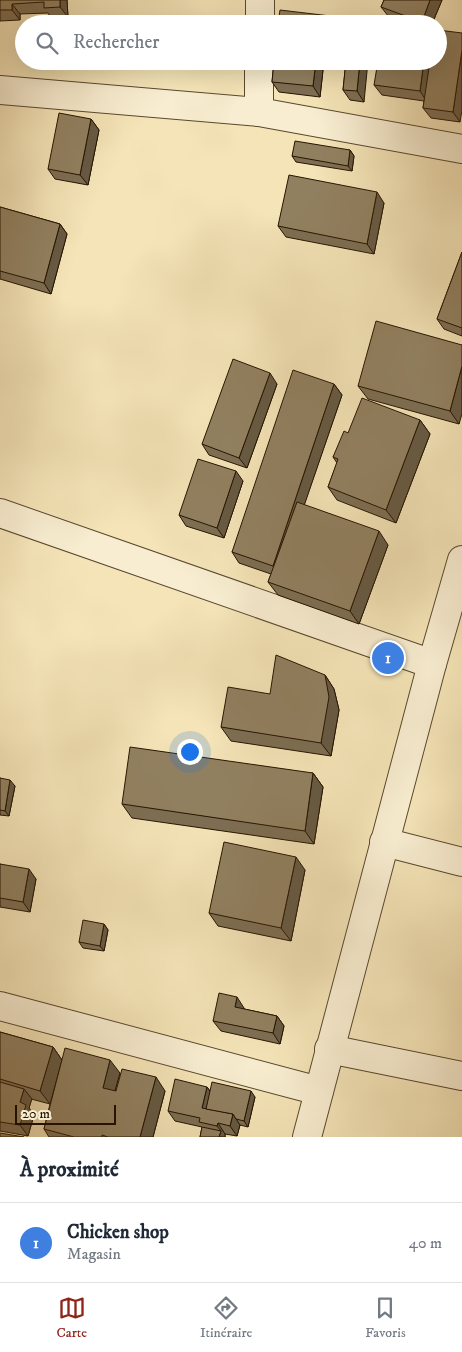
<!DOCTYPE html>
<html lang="fr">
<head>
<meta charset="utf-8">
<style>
  :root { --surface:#fff; --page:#f2f2f3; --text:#1f2937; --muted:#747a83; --line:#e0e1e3; --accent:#8f2418 }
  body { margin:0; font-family:"IM FELL DW Pica",serif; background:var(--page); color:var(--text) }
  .scale { position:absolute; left:15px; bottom:12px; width:101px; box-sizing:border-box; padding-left:5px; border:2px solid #261401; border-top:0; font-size:14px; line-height:18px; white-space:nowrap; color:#261401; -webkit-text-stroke:4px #f8edd0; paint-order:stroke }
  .you { position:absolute; left:189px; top:751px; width:18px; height:18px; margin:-12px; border:4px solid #fff; border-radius:50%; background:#1a73e8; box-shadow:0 0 0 8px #1a73e833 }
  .badge { display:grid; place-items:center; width:32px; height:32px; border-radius:50%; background:var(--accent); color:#fff; font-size:16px; font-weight:700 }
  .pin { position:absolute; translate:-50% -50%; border:2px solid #fff; box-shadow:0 1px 5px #0006 }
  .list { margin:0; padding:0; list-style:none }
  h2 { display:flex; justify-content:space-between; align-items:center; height:65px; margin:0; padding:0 20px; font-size:21px }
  h2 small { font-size:16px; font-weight:400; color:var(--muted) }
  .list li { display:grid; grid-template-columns:32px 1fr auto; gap:15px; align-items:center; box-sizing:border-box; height:80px; padding:0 20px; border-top:1px solid var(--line) }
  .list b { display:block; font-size:19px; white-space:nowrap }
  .list p { margin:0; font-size:16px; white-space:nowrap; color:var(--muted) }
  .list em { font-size:16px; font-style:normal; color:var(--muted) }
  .icon { flex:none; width:28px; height:28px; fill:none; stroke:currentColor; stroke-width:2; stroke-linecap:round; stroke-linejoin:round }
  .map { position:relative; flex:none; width:462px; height:1137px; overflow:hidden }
  .search { position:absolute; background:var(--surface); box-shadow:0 5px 20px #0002; left:15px; right:15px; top:15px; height:55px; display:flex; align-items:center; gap:12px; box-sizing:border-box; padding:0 18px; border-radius:28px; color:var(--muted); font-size:19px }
  .sheet { height:145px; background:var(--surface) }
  nav { display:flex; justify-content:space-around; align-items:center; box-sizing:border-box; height:70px; border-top:1px solid var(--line); background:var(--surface); font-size:14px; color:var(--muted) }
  nav a { display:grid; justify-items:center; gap:2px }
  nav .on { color:var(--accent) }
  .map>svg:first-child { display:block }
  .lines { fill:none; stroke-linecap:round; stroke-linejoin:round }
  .minor-casing { stroke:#5a482e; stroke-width:30 }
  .minor { stroke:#f8edd0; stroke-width:28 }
  .wall { fill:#7d6e53; stroke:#261401 }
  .shaded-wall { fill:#665a43; stroke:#261401 }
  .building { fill:#918060; stroke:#261401 }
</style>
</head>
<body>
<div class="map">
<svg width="462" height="1137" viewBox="0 0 462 1137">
  <rect width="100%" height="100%" fill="#f4e4b7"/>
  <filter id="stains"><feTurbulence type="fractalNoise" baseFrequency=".004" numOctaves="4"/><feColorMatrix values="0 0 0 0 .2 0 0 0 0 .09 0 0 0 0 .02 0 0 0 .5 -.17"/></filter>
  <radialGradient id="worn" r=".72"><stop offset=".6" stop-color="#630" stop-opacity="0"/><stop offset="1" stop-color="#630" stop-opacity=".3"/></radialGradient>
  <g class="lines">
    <defs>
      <g id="minor">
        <polyline points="260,24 260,0"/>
        <polyline points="0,90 259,112 462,149"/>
        <polyline points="259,112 259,61"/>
        <polyline points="0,513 432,664"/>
        <polyline points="384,842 462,862"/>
        <polyline points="0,1006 319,1091"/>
        <polyline points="329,1049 462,1076"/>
        <polyline points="307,1137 432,664 462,560"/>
      </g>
    </defs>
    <use href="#minor" class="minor-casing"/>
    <use href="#minor" class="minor"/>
  </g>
  <g class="wall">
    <polygon points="0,0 67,0 68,17 51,18 48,13 20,14 20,20 0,21"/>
    <polygon points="384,0 442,0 432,24 407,24 389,17 381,7"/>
    <polygon points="274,61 324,61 320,97 279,92 272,82"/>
    <polygon points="346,61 364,102 350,100 343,90"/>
    <polygon points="438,61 460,122 431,118 423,108 424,101 382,95 374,85"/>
    <polygon points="91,119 99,130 88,185 55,179 48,169"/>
    <polygon points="350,150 354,156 352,171 296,162 292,156"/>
    <polygon points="384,203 374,254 286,237 278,226"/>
    <polygon points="0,207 60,224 67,234 51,294 0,279"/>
    <polygon points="462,252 462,336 444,329 437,319"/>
    <polygon points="462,345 459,424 368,399 358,386"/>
    <polygon points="277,384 247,468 209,455 202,444"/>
    <polygon points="334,384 342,395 304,505 388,545 359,624 278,595 268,582 271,574 239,563 232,552"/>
    <polygon points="420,420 430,434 396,523 337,500 328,487 337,463 333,457 348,433"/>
    <polygon points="243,481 224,538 186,526 179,515"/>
    <polygon points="325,675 334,689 339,710 331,756 231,741 221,727 270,694"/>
    <polygon points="313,773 323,787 314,844 132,818 122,804"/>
    <polygon points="0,778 15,786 9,816 0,815"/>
    <polygon points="0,864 36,879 30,912 0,907"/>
    <polygon points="305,870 291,941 218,926 209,913"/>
    <polygon points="104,924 108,930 104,951 83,948 79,942"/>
    <polygon points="244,1008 244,1009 277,1016 284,1026 280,1044 221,1031 213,1021"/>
    <polygon points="0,1032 53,1047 62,1060 120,1073 115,1091 165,1091 153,1137 49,1137 44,1129 50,1104 31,1099 29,1108 34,1115 28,1136 0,1131"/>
    <polygon points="207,1087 210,1091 255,1097 248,1127 240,1125 237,1136 225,1134 225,1137 200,1137 202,1127 175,1121 168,1111"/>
  </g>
  <g class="shaded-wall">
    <polygon points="60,0 67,0 68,17 60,7"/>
    <polygon points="430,0 442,0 432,24 423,24 422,22"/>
    <polygon points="12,4 20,14 20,20 12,10"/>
    <polygon points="462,50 462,110 460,122 453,112"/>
    <polygon points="316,61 324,61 320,97 313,86"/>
    <polygon points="360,61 368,61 364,102 357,91"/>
    <polygon points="424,61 433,61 427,102 420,91"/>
    <polygon points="91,119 99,130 88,185 80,175"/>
    <polygon points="350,150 354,156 352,171 348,166"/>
    <polygon points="377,192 384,203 374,254 367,244"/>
    <polygon points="60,224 67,234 51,294 44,283"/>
    <polygon points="462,366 462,414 459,424 450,411"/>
    <polygon points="270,373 277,384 247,468 239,458"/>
    <polygon points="334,384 342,395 280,576 273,566"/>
    <polygon points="420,420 430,434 396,523 386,510"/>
    <polygon points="236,471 243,481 224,538 217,528"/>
    <polygon points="379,531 388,545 359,624 350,611"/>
    <polygon points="325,675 334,689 339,710 331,756 321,743"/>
    <polygon points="313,773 323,787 314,844 305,831"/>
    <polygon points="10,780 15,786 9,816 5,811"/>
    <polygon points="296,857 305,870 291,941 281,928"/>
    <polygon points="29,869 36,879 30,912 23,902"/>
    <polygon points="104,924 108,930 104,951 100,946"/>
    <polygon points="237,997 244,1008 242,1017 235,1007"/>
    <polygon points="277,1016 284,1026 280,1044 273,1033"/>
    <polygon points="53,1047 62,1060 50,1104 40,1091"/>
    <polygon points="110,1060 120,1073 112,1101 103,1088"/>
    <polygon points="156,1077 165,1091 153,1137 140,1137"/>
    <polygon points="207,1087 214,1097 210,1113 202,1108"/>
    <polygon points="24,1089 32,1099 29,1108 34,1115 28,1136 20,1125 20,1102"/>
    <polygon points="251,1091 255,1097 248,1127 244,1121"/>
    <polygon points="233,1114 240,1125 237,1136 230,1126"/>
    <polygon points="218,1123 225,1134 225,1137 219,1137 221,1131 217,1126"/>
  </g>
  <g class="building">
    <polygon points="0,0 60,0 60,7 44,8 44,2 12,4 12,10 0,10"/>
    <polygon points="384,0 430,0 422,22 381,7"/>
    <polygon points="280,10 364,20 364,24 278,24"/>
    <polygon points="438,30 462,33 462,50 453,112 423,108 430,61 438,61"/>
    <polygon points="274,61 316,61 313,86 272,82"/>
    <polygon points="346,61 360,61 357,91 343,90"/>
    <polygon points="378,61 424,61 420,91 374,85"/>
    <polygon points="59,113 91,119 80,175 48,169"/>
    <polygon points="295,141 350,150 348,166 292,156"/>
    <polygon points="289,175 377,192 367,244 278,226"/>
    <polygon points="0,207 60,224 44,283 0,271"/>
    <polygon points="462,252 462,328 437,319"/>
    <polygon points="376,321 462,345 462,366 450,411 358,386"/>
    <polygon points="233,359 270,373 239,458 202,444"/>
    <polygon points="293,370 334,384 273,566 232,552"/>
    <polygon points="362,398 420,420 386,510 328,487 338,459 333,457 344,431 348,433"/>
    <polygon points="198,459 236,471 217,528 179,515"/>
    <polygon points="297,502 379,531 350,611 268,582"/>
    <polygon points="276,655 325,675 329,697 321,743 221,727 228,687 270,694"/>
    <polygon points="130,747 313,773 305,831 122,804"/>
    <polygon points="0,778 10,780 5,811 0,810"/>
    <polygon points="224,842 296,857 281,928 209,913"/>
    <polygon points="0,864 29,869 23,902 0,898"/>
    <polygon points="83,920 104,924 100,946 79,942"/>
    <polygon points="219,993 237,997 235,1007 277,1016 273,1033 213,1021"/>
    <polygon points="0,1032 53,1047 40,1091 0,1079"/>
    <polygon points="65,1048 110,1060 103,1088 116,1091 122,1069 156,1077 140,1137 108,1137 102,1135 102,1137 74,1137 44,1129"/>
    <polygon points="175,1079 207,1087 202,1108 233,1114 230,1126 218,1123 217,1126 199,1122 200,1118 168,1111"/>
    <polygon points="0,1082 24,1089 20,1102 26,1105 20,1125 0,1122"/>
    <polygon points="212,1082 251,1091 244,1121 236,1119 233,1114 206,1109"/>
    <polygon points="202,1127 221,1131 219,1137 200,1137"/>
    <polygon points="0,1133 24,1137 0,1137"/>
  </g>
  <rect width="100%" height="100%" filter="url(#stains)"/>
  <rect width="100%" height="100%" fill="url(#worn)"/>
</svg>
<div class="scale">20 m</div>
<div class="you"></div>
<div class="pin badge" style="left:388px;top:658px;background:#3f7fe0">1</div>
<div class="search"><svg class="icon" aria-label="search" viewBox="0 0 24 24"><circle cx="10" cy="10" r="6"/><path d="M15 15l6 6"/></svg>Rechercher</div>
</div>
<section class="sheet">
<h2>À proximité<small></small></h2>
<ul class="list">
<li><span class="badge" style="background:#3f7fe0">1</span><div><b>Chicken shop</b><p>Magasin</p></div><em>40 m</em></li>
</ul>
</section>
<nav>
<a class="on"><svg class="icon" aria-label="map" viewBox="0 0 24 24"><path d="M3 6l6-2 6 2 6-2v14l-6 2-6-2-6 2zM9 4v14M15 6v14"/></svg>Carte</a>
<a><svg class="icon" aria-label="directions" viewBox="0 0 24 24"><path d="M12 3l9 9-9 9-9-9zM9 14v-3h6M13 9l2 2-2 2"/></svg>Itinéraire</a>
<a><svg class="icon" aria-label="saved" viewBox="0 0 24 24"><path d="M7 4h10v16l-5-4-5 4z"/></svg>Favoris</a>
</nav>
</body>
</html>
